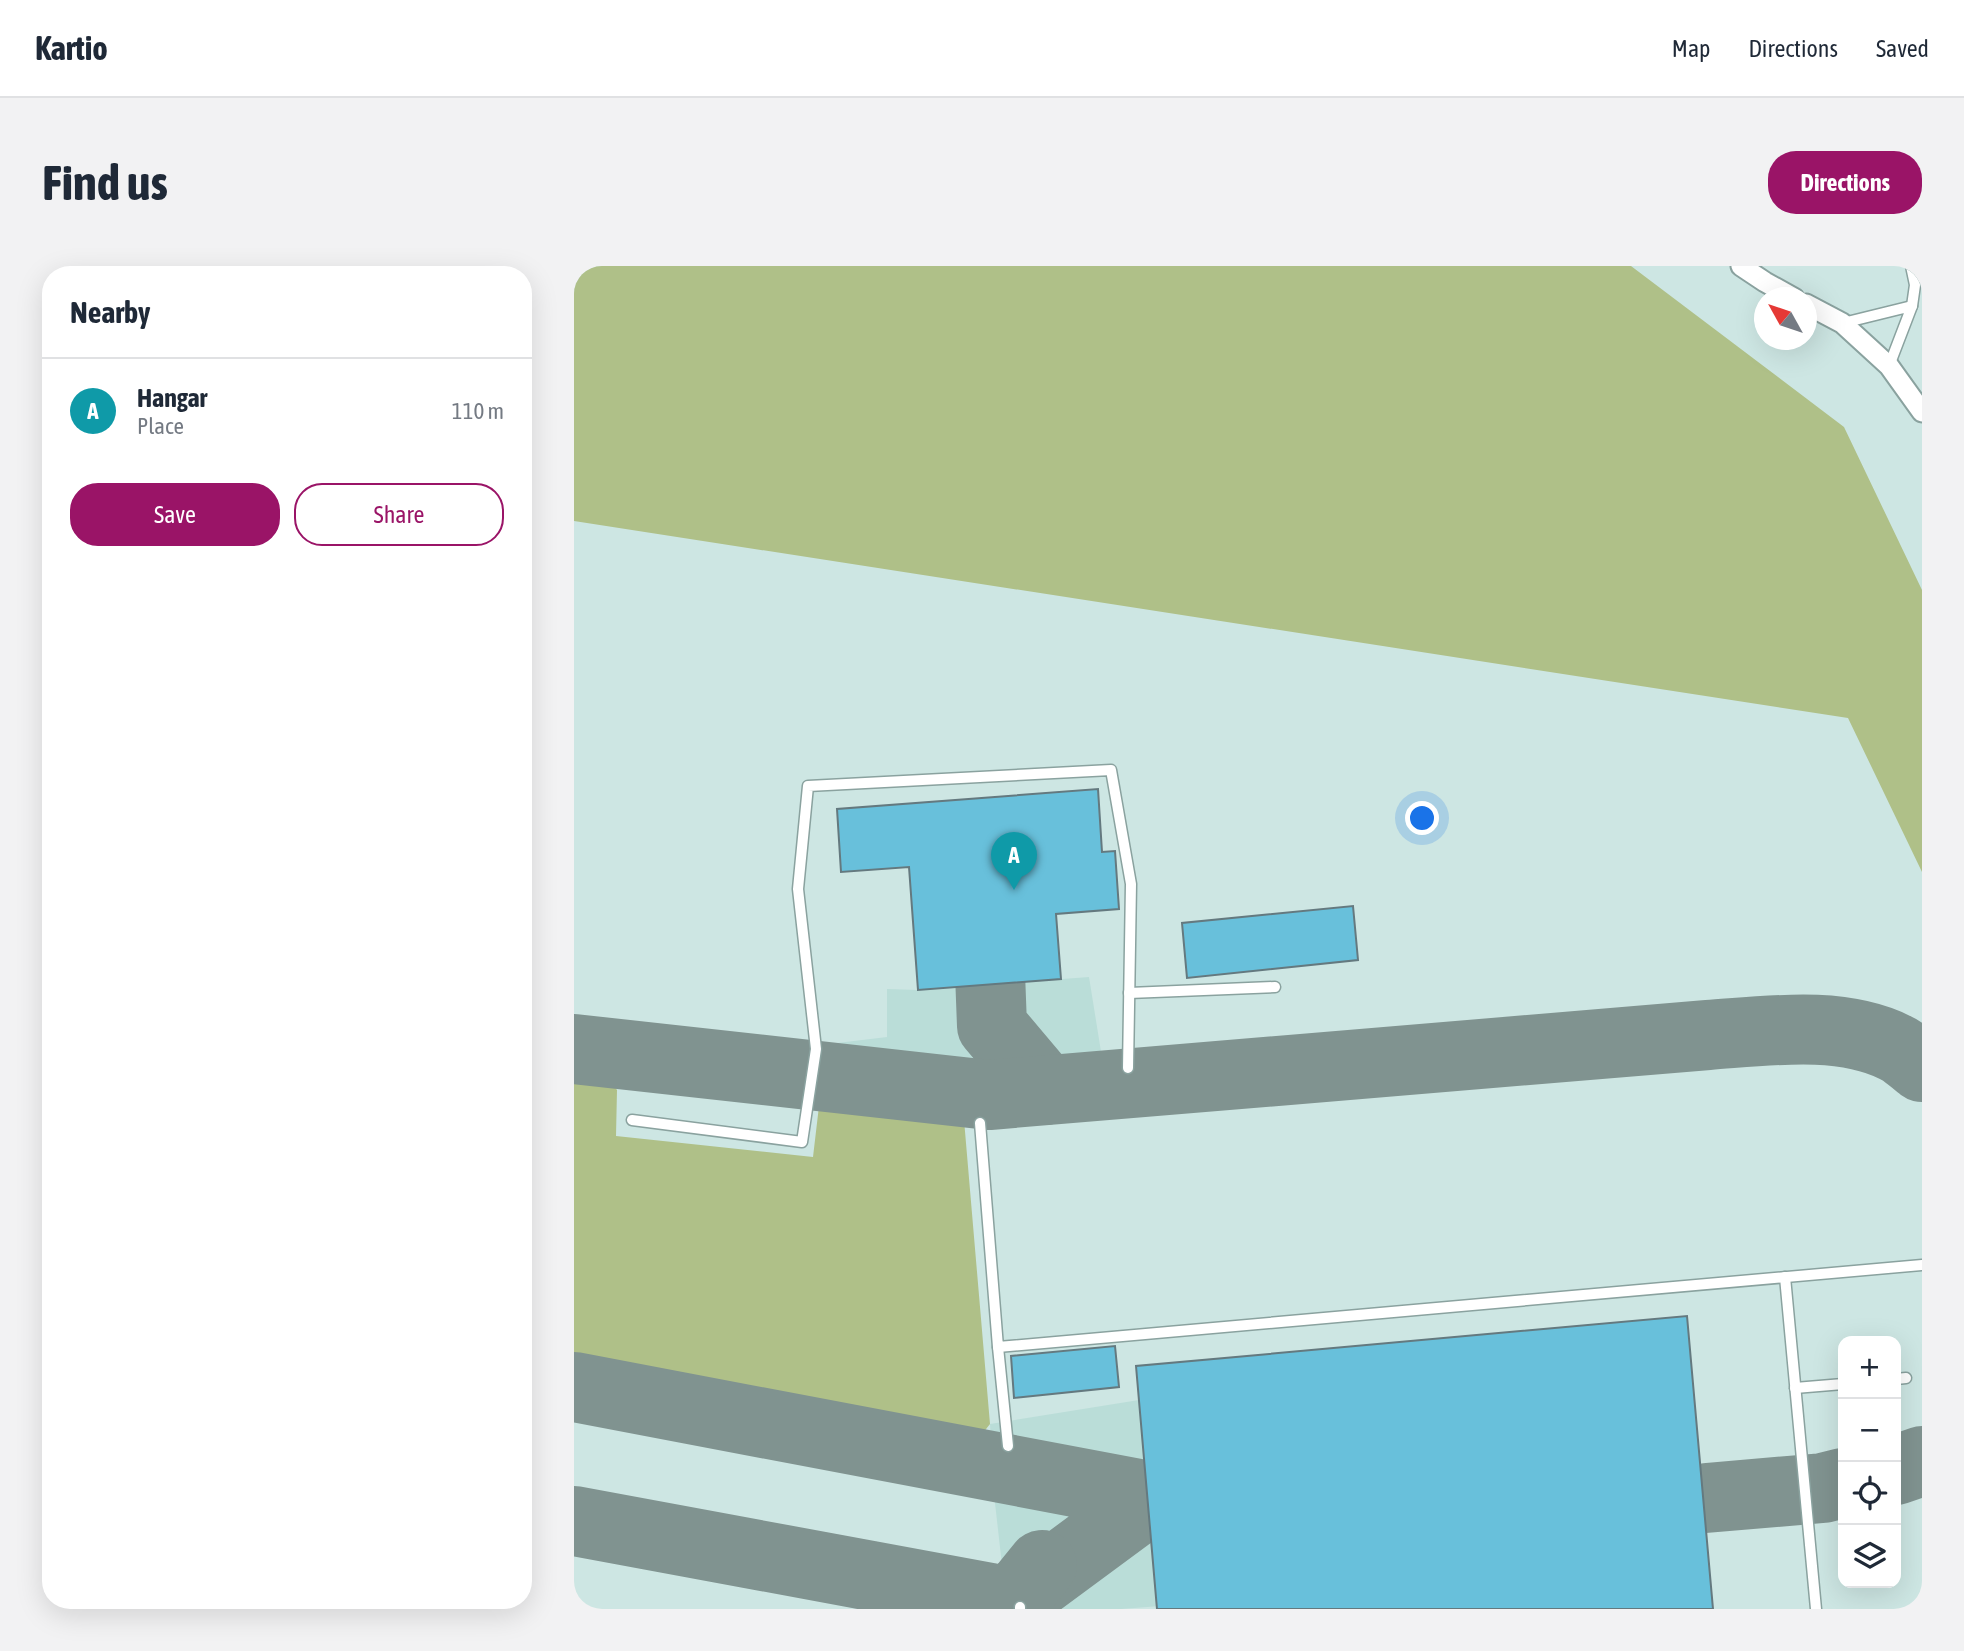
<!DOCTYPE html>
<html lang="en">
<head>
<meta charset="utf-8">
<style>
  :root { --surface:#fff; --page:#f2f2f3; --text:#1f2937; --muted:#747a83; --line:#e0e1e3; --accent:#9a1467 }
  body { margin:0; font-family:"Asap Condensed",sans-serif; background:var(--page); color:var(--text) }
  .controls { position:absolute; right:21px; bottom:21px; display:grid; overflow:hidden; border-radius:14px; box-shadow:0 7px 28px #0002 }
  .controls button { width:63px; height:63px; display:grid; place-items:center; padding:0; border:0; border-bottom:2px solid var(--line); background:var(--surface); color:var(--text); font:35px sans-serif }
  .compass { position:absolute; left:1180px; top:21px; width:63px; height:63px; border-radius:50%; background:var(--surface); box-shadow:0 7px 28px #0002; rotate:310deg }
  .you { position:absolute; left:849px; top:553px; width:24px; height:24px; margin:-18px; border:5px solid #fff; border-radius:50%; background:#1a73e8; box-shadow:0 0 0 10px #1a73e833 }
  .badge { display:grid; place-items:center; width:46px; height:46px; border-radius:50%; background:var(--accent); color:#fff; font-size:23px; font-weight:700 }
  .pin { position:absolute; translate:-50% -58px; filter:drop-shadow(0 2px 4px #0008) }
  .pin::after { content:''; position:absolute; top:37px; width:24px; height:21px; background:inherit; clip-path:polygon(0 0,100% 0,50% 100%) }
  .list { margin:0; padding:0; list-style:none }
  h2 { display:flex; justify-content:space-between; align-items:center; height:91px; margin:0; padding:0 28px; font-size:30px }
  h2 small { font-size:23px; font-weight:400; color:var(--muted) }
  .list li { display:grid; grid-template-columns:46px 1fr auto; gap:21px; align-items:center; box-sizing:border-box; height:105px; padding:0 28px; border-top:2px solid var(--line) }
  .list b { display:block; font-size:26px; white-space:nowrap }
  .list p { margin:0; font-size:23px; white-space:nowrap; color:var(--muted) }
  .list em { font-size:23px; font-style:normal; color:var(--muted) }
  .actions { display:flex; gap:14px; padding:21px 28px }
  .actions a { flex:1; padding:16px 0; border:2px solid var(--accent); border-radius:28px; text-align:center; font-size:24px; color:var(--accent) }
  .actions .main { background:var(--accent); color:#fff }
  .icon { flex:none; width:38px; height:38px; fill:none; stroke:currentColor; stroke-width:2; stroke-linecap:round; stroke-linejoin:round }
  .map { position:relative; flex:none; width:1348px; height:1343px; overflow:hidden; border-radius:28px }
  header { display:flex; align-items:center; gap:42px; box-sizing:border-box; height:98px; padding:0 35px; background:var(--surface); border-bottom:2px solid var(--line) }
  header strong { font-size:33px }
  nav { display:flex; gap:38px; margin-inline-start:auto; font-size:24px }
  .intro { display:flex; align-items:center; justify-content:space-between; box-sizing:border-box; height:168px; padding:0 42px }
  h1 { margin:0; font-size:49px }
  .button { padding:18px 32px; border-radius:28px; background:var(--accent); color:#fff; font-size:24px; font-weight:700 }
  main { display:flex; gap:42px; padding:0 42px }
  aside { flex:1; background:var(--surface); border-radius:28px; box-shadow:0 7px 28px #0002 }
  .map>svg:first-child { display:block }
  .built { fill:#baddd8 }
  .green { fill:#afc088 }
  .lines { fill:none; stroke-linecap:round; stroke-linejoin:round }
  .taxiway { stroke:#809390; stroke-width:70 }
  .building { fill:#68c0db; stroke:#64797f; stroke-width:2 }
  .lane-casing { stroke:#8aa29f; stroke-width:13 }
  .street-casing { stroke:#8aa29f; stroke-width:23 }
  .lane { stroke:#fff; stroke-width:10 }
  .street { stroke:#fff; stroke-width:19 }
</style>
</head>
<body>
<header>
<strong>Kartio</strong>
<nav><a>Map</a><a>Directions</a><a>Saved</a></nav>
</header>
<div class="intro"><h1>Find us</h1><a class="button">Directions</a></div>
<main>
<aside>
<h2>Nearby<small></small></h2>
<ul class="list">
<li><span class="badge" style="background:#0f9aa8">A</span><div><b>Hangar</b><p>Place</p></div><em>110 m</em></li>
</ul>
<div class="actions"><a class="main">Save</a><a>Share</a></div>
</aside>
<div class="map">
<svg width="1348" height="1343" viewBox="0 0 1348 1343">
  <rect width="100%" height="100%" fill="#cde6e3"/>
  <g class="built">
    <polygon points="515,711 529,798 403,808 254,792 255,778 313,771 313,723 344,724"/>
    <polygon points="565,1134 586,1340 547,1343 433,1343 421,1237 416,1158"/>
  </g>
  <g class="green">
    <polygon points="0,0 1057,0 1270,161 1348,324 1348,606 1274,452 0,255"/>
    <polygon points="0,799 27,803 43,824 42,870 239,891 245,840 264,824 389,842 416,1158 398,1181 0,1104"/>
  </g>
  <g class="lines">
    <g class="taxiway">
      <polyline points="416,707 418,760 472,824"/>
      <path d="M0 783 415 829 1134 769C1192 765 1268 754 1322 782 1331 786 1340 795 1348 801"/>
      <polyline points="0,1121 580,1231 438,1336"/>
      <polyline points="1322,1204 1348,1195"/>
      <polyline points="1132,1232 1249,1222 1269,1217"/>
      <polyline points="0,1255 438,1336 468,1299"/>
    </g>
  </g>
  <g class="building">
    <polygon points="524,523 528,586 541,585 545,643 482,648 487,713 344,724 335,601 267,606 263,543"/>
    <polygon points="779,640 784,694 613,712 608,657"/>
    <polygon points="1113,1050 1139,1343 583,1343 562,1100"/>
    <polygon points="541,1080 545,1121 440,1132 437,1090"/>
  </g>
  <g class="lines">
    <defs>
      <g id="lane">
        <polyline points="1337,0 1341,19 1338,40"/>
        <polyline points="1269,57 1338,40 1315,100"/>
        <polyline points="555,727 701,721"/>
        <polyline points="58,854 228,876 242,783 224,623 234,520 537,504 557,618 554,802"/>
        <polyline points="406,857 424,1081 1348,999"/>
        <polyline points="1211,1011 1242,1343"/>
        <polyline points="424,1081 434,1180"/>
        <polyline points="1322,1113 1332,1112"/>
        <polyline points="1221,1122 1269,1118"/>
        <polyline points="446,1343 446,1341"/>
      </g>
      <g id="street">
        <polyline points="1167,0 1191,16 1220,32"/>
        <polyline points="1232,38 1268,57 1315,100 1348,146"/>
      </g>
    </defs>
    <use href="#lane" class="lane-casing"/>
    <use href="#street" class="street-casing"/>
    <use href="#lane" class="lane"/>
    <use href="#street" class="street"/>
  </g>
</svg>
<div class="controls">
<button>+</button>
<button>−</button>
<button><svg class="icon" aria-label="locate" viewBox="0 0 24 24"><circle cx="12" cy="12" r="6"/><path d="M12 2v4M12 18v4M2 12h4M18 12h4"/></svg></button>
<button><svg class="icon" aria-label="layers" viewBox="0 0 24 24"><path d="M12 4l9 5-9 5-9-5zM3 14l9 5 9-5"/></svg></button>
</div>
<svg class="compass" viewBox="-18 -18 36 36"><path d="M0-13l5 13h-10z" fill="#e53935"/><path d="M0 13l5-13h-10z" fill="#747a83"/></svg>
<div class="you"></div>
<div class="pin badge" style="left:440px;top:624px;background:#0f9aa8">A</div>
</div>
</main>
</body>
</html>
